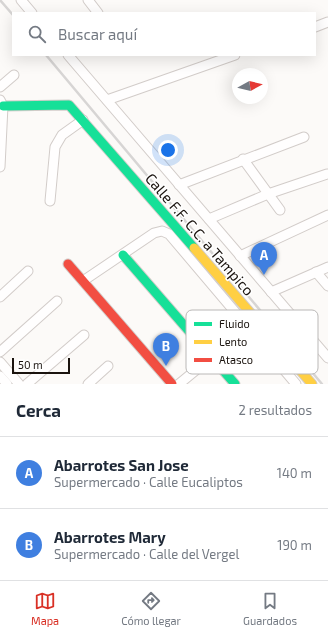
<!DOCTYPE html>
<html lang="es">
<head>
<meta charset="utf-8">
<style>
  :root { --surface:#fff; --page:#f2f2f3; --text:#1f2937; --muted:#747a83; --line:#e0e1e3; --accent:#d93025 }
  body { margin:0; font-family:"Exo 2",sans-serif; background:var(--page); color:var(--text) }
  .compass { position:absolute; left:232px; top:68px; width:36px; height:36px; border-radius:50%; background:var(--surface); box-shadow:0 4px 16px #0002; rotate:82deg }
  .scale { position:absolute; left:12px; bottom:10px; width:58px; box-sizing:border-box; padding-left:4px; border:2px solid #1a130e; border-top:0; font-size:11px; line-height:14px; white-space:nowrap; color:#1a130e; -webkit-text-stroke:3px #fff; paint-order:stroke }
  .you { position:absolute; left:168px; top:150px; width:14px; height:14px; margin:-10px; border:3px solid #fff; border-radius:50%; background:#1a73e8; box-shadow:0 0 0 6px #1a73e833 }
  .badge { display:grid; place-items:center; width:26px; height:26px; border-radius:50%; background:var(--accent); color:#fff; font-size:13px; font-weight:700 }
  .pin { position:absolute; translate:-50% -33px; filter:drop-shadow(0 1px 2px #0008) }
  .pin::after { content:''; position:absolute; top:21px; width:14px; height:12px; background:inherit; clip-path:polygon(0 0,100% 0,50% 100%) }
  .list { margin:0; padding:0; list-style:none }
  h2 { display:flex; justify-content:space-between; align-items:center; height:52px; margin:0; padding:0 16px; font-size:17px }
  h2 small { font-size:13px; font-weight:400; color:var(--muted) }
  .list li { display:grid; grid-template-columns:26px 1fr auto; gap:12px; align-items:center; box-sizing:border-box; height:72px; padding:0 16px; border-top:1px solid var(--line) }
  .list b { display:block; font-size:15px; white-space:nowrap }
  .list p { margin:0; font-size:13px; white-space:nowrap; color:var(--muted) }
  .list em { font-size:13px; font-style:normal; color:var(--muted) }
  .icon { flex:none; width:22px; height:22px; fill:none; stroke:currentColor; stroke-width:2; stroke-linecap:round; stroke-linejoin:round }
  .map { position:relative; flex:none; width:328px; height:384px; overflow:hidden }
  .search { position:absolute; background:var(--surface); box-shadow:0 4px 16px #0002; left:12px; right:12px; top:12px; height:44px; display:flex; align-items:center; gap:10px; box-sizing:border-box; padding:0 14px; border-radius:0px; color:var(--muted); font-size:15px }
  .sheet { height:196px; background:var(--surface) }
  nav { display:flex; justify-content:space-around; align-items:center; box-sizing:border-box; height:56px; border-top:1px solid var(--line); background:var(--surface); font-size:11px; color:var(--muted) }
  nav a { display:grid; justify-items:center; gap:2px }
  nav .on { color:var(--accent) }
  .map>svg:first-child { display:block }
  .lines { fill:none; stroke-linecap:round; stroke-linejoin:round }
  .street-casing { stroke:#d2ccc9; stroke-width:11 }
  .fast-casing { stroke:#d2ccc9; stroke-width:11 }
  .slow-casing { stroke:#d2ccc9; stroke-width:11 }
  .jam-casing { stroke:#d2ccc9; stroke-width:11 }
  .street { stroke:#fffefe; stroke-width:9 }
  .fast { stroke:#16e098; stroke-width:9 }
  .slow { stroke:#ffcf43; stroke-width:9 }
  .jam { stroke:#f24e42; stroke-width:9 }
  .rail { stroke:#d7d5d4; stroke-width:2.5 }
  .labels { text-anchor:middle; dominant-baseline:central; stroke-width:3; stroke-linejoin:round; paint-order:stroke }
  .street-label { font-size:15px; fill:#1a130e; stroke:#fff }
  .key { fill:#fff; stroke:#bab8b7; stroke-width:1 }
  .key-label { font-size:11px; fill:#1a130e }
</style>
</head>
<body>
<div class="map">
<svg width="328" height="384" viewBox="0 0 328 384">
  <rect width="100%" height="100%" fill="#fcfaf8"/>
  <g class="lines">
    <defs>
      <g id="street">
        <polyline points="21,0 32,13"/>
        <polyline points="88,0 98,13"/>
        <polyline points="315,27 328,22"/>
        <polyline points="68,55 328,358"/>
        <polyline points="0,87 14,75"/>
        <polyline points="0,100 3,106 0,167"/>
        <polyline points="107,100 235,55"/>
        <polyline points="243,159 280,210"/>
        <polyline points="179,185 304,137"/>
        <polyline points="50,201 55,147 62,135 83,120"/>
        <polyline points="209,219 268,194 327,174"/>
        <polyline points="240,256 328,215"/>
        <polyline points="316,272 328,286"/>
        <polyline points="83,281 154,233 162,231 169,234 296,384"/>
        <polyline points="271,292 328,267"/>
        <polyline points="0,297 28,271"/>
        <polyline points="0,352 57,301"/>
        <polyline points="0,362 19,384"/>
        <polyline points="0,376 7,384"/>
        <polyline points="27,384 84,335"/>
        <polyline points="88,384 108,366"/>
        <polyline points="179,384 247,328"/>
      </g>
      <g id="fast">
        <polyline points="3,106 69,105 194,248"/>
        <polyline points="123,255 235,384"/>
      </g>
      <polyline id="slow" points="194,248 312,384"/>
      <polyline id="jam" points="68,264 172,384"/>
    </defs>
    <use href="#street" class="street-casing"/>
    <use href="#fast" class="fast-casing"/>
    <use href="#slow" class="slow-casing"/>
    <use href="#jam" class="jam-casing"/>
    <use href="#street" class="street"/>
    <use href="#fast" class="fast"/>
    <use href="#slow" class="slow"/>
    <use href="#jam" class="jam"/>
    <g class="rail">
      <polyline points="0,0 13,15"/>
      <polyline points="46,55 322,384"/>
    </g>
  </g>
  <g class="labels">
    <g class="street-label">
      <text transform="translate(200 234) rotate(49)">Calle F.F. C.C. a Tampico</text>
    </g>
  </g>
  <rect x="186" y="310" width="132" height="64" rx="6" class="key"/>
  <rect x="194" y="322" width="18" height="4" fill="#16e098"/>
  <rect x="194" y="340" width="18" height="4" fill="#ffcf43"/>
  <rect x="194" y="358" width="18" height="4" fill="#f24e42"/>
  <g class="key-label">
    <text x="219" y="328">Fluido</text>
    <text x="219" y="346">Lento</text>
    <text x="219" y="364">Atasco</text>
  </g>
</svg>
<svg class="compass" viewBox="-18 -18 36 36"><path d="M0-13l5 13h-10z" fill="#e53935"/><path d="M0 13l5-13h-10z" fill="#747a83"/></svg>
<div class="scale">50 m</div>
<div class="you"></div>
<div class="pin badge" style="left:264px;top:275px;background:#3f7fe0">A</div>
<div class="pin badge" style="left:166px;top:366px;background:#3f7fe0">B</div>
<div class="search"><svg class="icon" aria-label="search" viewBox="0 0 24 24"><circle cx="10" cy="10" r="6"/><path d="M15 15l6 6"/></svg>Buscar aquí</div>
</div>
<section class="sheet">
<h2>Cerca<small>2 resultados</small></h2>
<ul class="list">
<li><span class="badge" style="background:#3f7fe0">A</span><div><b>Abarrotes San Jose</b><p>Supermercado · Calle Eucaliptos</p></div><em>140 m</em></li>
<li><span class="badge" style="background:#3f7fe0">B</span><div><b>Abarrotes Mary</b><p>Supermercado · Calle del Vergel</p></div><em>190 m</em></li>
</ul>
</section>
<nav>
<a class="on"><svg class="icon" aria-label="map" viewBox="0 0 24 24"><path d="M3 6l6-2 6 2 6-2v14l-6 2-6-2-6 2zM9 4v14M15 6v14"/></svg>Mapa</a>
<a><svg class="icon" aria-label="directions" viewBox="0 0 24 24"><path d="M12 3l9 9-9 9-9-9zM9 14v-3h6M13 9l2 2-2 2"/></svg>Cómo llegar</a>
<a><svg class="icon" aria-label="saved" viewBox="0 0 24 24"><path d="M7 4h10v16l-5-4-5 4z"/></svg>Guardados</a>
</nav>
</body>
</html>
